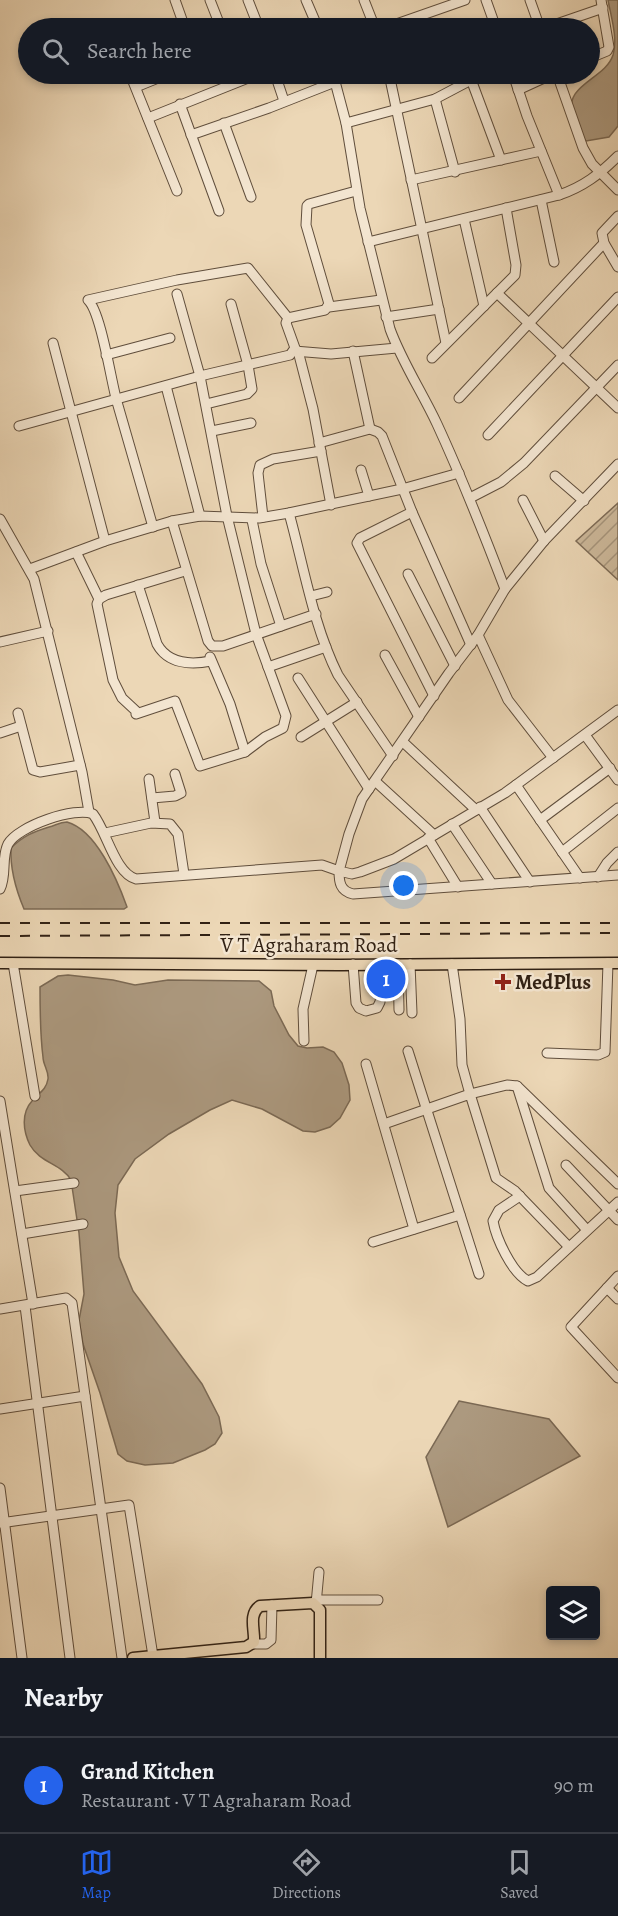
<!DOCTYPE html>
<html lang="en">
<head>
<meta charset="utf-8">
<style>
  :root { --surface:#171b24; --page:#242831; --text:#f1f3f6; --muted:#9ea1a6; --line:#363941; --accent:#2563eb }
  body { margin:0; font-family:Alegreya,serif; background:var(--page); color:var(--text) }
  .controls { position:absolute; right:18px; bottom:18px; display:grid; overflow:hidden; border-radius:6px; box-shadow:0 3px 9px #0003 }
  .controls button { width:54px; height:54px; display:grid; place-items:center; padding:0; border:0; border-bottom:2px solid var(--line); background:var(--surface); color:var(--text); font:30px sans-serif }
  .you { position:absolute; left:404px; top:886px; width:21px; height:21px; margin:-15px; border:4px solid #fff; border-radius:50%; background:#1a73e8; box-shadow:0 0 0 9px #1a73e833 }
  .badge { display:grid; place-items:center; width:39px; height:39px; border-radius:50%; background:var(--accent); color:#fff; font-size:20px; font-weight:700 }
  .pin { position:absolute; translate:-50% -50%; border:3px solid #fff; box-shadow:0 2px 6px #0006 }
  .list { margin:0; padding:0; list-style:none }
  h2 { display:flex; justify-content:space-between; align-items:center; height:78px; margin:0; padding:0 24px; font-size:26px }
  h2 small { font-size:20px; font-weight:400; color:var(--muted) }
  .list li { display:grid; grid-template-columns:39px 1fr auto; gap:18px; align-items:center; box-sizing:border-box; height:96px; padding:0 24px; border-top:2px solid var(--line) }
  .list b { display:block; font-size:22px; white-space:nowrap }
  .list p { margin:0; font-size:20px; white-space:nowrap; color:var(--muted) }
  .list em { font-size:20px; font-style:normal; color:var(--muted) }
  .icon { flex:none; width:33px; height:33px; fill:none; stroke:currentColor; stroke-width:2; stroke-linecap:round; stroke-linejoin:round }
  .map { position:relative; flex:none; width:618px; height:1658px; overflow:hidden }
  .search { position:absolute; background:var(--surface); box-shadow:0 3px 9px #0003; left:18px; right:18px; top:18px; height:66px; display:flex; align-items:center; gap:15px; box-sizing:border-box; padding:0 21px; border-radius:33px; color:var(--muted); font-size:22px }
  .sheet { height:174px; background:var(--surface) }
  nav { display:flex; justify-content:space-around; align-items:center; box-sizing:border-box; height:84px; border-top:2px solid var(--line); background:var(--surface); font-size:16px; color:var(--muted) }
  nav a { display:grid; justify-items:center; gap:3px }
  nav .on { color:var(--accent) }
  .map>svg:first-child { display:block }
  .garden { fill:url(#garden-furrows); stroke:#7e6c57; stroke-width:1.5 }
  .water { fill:#ac997f; stroke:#7b6954; stroke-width:1.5 }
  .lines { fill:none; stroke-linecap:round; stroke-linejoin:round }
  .minor-casing { stroke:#604e3c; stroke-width:11 }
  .major-casing { stroke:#312114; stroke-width:13 }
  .minor { stroke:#f3e5d0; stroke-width:9 }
  .major { stroke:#ecd7b6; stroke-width:10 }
  .rail { stroke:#312114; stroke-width:2; stroke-dasharray:10 10; stroke-linecap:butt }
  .poi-dot { fill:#8f2418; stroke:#f3e5d0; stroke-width:2 }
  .labels { text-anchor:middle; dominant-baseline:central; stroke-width:5; stroke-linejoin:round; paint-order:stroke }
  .street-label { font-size:21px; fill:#312114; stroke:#f3e5d0 }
  .poi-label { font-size:21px; font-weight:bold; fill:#312114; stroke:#f3e5d0; text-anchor:start }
</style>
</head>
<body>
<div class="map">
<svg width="618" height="1658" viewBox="0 0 618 1658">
  <defs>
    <pattern id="garden-furrows" width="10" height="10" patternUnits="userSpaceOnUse" patternTransform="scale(1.5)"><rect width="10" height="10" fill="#ccb89a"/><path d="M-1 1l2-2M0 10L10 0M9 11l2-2" fill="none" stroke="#a6957c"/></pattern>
  </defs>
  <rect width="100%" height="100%" fill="#ecd7b6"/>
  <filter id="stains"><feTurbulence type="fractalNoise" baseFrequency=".00333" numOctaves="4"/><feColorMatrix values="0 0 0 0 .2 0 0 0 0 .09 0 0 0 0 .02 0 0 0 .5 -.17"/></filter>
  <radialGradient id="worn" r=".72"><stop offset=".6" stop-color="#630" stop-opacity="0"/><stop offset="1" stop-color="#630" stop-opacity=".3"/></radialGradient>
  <polygon class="garden" points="618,503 618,580 576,541"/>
  <g class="water">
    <path d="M608 0H618V126L609 137 586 141C578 134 576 127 573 117 562 84 605 80 613 55 618 38 611 17 608 0Z"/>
    <path d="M67 822C96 830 117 879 127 907L124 909H24C16 890 10 869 11 848 23 836 33 832 49 827 55 826 59 822 67 822Z"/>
    <path d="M68 975 113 980 135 985 168 980 259 981 271 991 274 1006 289 1035 298 1046 307 1048 323 1047 334 1052 342 1063 349 1085 350 1100 340 1118 330 1127 315 1132 303 1131 262 1109 232 1100 210 1110 169 1134 135 1159 118 1185 115 1213 119 1257 133 1291 202 1384 219 1417 222 1433 215 1444 205 1450 173 1463 145 1465 127 1461 118 1454 100 1393 83 1344 79 1320 84 1294 79 1233 71 1180C62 1164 40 1163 30 1145 23 1131 21 1113 32 1101 38 1093 46 1091 48 1079 49 1071 43 1065 43 1057 40 1034 40 1011 40 987L58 976Z"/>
    <polygon points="459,1401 549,1419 580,1456 448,1527 426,1457"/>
  </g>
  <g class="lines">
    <defs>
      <g id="minor">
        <polyline points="175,0 185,28"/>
        <polyline points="210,0 221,28"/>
        <polyline points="248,0 259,28"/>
        <polyline points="306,0 318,28"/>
        <polyline points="364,0 375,28"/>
        <polyline points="486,0 496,28"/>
        <polyline points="530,0 540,28"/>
        <polyline points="385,28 465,0"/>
        <polyline points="545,28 603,8"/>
        <polyline points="590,58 607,51 609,47 601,0"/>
        <polyline points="130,74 177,191"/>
        <polyline points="275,74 284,101"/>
        <path d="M333 74 346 123 360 208 390 329C402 362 422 392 437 424 462 478 484 534 505 589"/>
        <polyline points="389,74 446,343"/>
        <polyline points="469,74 501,160"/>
        <polyline points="513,74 527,116 559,195"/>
        <polyline points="557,74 583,148 592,164 618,190"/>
        <polyline points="136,87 168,74"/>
        <polyline points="518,90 553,74"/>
        <polyline points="435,99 455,172"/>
        <polyline points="180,104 219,211"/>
        <polyline points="148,118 258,74"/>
        <polyline points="224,123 251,197"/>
        <polyline points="346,123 435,99 471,80"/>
        <polyline points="191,135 269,108 335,82"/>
        <polyline points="411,180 541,151"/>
        <polyline points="541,200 554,262"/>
        <polyline points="618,216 602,233 604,243 618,267"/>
        <polyline points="464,219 484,306"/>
        <path d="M368 242 559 195C583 187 600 174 618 156"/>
        <polyline points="497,293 618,408"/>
        <polyline points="177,294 200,376 227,516 256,634 286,716 283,728 265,737 245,752 200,766 175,701 136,714 136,711 122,698 113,680 97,604 99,599 106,595 185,571"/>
        <polyline points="329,307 381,300"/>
        <polyline points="386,317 439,309"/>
        <polyline points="53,343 105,541"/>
        <polyline points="294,351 331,354 397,348"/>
        <polyline points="298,351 313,409 331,505"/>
        <polyline points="353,351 370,429"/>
        <polyline points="106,355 170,338"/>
        <polyline points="432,358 515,275 516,265 506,208"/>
        <polyline points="166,386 200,516"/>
        <polyline points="459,398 604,243"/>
        <polyline points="206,404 247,394 252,389 248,365 231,304"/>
        <polyline points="19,426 200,376 290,355 295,348 286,323 288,318 325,310 329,304 306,225 307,206 309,204 356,191"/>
        <polyline points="212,431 251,423"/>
        <polyline points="488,435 618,297"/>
        <polyline points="319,443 370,429 378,432 382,436 412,512 471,645"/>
        <polyline points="618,464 544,541 505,589 478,635 449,673 362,799 349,834 339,871 352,874 360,872 394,859 505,793 618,710"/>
        <polyline points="361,470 369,496"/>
        <polyline points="555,476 584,501"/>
        <polyline points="470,498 501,482 524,463 618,365"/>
        <polyline points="523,500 544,541"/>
        <polyline points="412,512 360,538 357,543 434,696"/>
        <path d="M289 513C304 567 313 625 338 675L393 756"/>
        <polyline points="263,517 258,473 260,465 273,459 321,451"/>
        <polyline points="0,519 34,579 82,772 89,812"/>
        <polyline points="252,520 261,564 281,626"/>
        <polyline points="172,521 208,641 212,646 223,646 316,614"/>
        <path d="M153 527C141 485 129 444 117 402 111 381 101 312 88 300L177 280 248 268 288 318"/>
        <polyline points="76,552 99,599"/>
        <polyline points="30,569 105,541 172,521 200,516 259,518 289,513 402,489 459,473"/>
        <polyline points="408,574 455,666"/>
        <path d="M138 585 157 644C168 664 191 665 211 661"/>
        <polyline points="311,596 327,592"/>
        <polyline points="478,635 508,700 553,758"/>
        <polyline points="0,642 48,631"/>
        <polyline points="385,655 419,717"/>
        <polyline points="210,657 230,704 245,752"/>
        <polyline points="268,667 326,647"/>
        <polyline points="298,678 369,789"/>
        <polyline points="18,713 33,770 40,772 80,765"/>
        <polyline points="0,733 21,726"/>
        <polyline points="585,735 618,780"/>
        <polyline points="301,737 357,702"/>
        <polyline points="403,742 476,810"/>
        <polyline points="149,779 155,822"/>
        <polyline points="375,781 434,835"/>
        <polyline points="516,785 580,878"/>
        <polyline points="152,798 175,796 181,793 175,774"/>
        <polyline points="480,807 530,882"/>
        <polyline points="540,820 610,768"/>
        <polyline points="452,824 492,884"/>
        <polyline points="105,833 151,823 170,824 178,834 184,874"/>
        <polyline points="428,838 458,887"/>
        <polyline points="562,852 618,808"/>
        <polyline points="598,877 607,863 618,852"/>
        <path d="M0 889C7 875 1 858 8 844 18 826 76 806 93 814 107 832 115 873 136 879L322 865 339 871C339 882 340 891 353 894L618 875"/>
        <polyline points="13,963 35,1096"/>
        <polyline points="353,964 356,1003 359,1008 366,1011 377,1008 380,1002 381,993 379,964"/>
        <polyline points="398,964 399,1010"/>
        <polyline points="410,964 412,1013"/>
        <polyline points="452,964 460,1019 462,1065 470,1094 507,1085 517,1086 618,1184"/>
        <polyline points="304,1041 303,1009 313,965"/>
        <polyline points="408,1051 479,1274"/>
        <polyline points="547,1053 598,1055 605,1052 608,963"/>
        <polyline points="366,1064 414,1229"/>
        <polyline points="517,1086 549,1188 587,1230"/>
        <polyline points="0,1101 33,1304"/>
        <polyline points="384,1124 470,1094 496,1178 515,1191 569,1247"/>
        <polyline points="566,1165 618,1220"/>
        <polyline points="15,1191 74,1183"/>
        <path d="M520 1196 499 1210 493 1221C496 1238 512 1273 528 1281L537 1277 618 1202"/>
        <polyline points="22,1234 83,1224"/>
        <polyline points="373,1242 460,1215"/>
        <polyline points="618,1276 571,1327 618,1378"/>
        <polyline points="607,1288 618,1299"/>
        <polyline points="25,1306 70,1658"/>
        <polyline points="0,1309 66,1298 72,1303 122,1658"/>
        <polyline points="0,1409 85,1396"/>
        <polyline points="0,1488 22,1658"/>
        <polyline points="0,1523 129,1505 153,1656"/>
        <polyline points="316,1600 378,1600"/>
        <polyline points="316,1604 319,1572"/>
        <polyline points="252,1644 266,1644 271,1640 272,1605"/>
      </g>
      <g id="major">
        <polyline points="0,963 340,965 618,963"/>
        <path d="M133 1658 246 1647 254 1642C255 1630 248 1614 260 1606L313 1603 320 1610V1658"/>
      </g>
    </defs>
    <use href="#minor" class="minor-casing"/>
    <use href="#major" class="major-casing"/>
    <use href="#minor" class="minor"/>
    <use href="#major" class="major"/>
    <g class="rail">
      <polyline points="0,923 618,923"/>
      <polyline points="0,936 618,933"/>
    </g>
  </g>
  <path class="poi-dot" d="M500 973h6v6h6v6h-6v6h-6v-6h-6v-6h6z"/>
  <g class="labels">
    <g class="street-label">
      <text x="309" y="945">V T Agraharam Road</text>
    </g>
    <g class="poi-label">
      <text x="515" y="982">MedPlus</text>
    </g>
  </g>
  <rect width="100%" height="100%" filter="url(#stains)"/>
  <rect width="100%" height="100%" fill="url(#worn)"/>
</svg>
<div class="controls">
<button><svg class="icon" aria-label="layers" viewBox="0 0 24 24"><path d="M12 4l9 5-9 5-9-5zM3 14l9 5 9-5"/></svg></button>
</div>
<div class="you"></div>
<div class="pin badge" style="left:386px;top:979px">1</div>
<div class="search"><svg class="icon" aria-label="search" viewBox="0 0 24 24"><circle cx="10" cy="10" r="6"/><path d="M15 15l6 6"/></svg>Search here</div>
</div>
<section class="sheet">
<h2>Nearby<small></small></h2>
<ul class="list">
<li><span class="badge">1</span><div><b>Grand Kitchen</b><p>Restaurant · V T Agraharam Road</p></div><em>90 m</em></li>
</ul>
</section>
<nav>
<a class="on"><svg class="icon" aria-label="map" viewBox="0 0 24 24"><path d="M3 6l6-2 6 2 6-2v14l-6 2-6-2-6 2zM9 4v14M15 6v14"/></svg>Map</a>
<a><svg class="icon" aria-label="directions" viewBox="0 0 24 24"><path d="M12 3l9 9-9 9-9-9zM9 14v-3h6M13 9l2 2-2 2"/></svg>Directions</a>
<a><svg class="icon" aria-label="saved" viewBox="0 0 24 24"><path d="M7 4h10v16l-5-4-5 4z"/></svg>Saved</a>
</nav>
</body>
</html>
